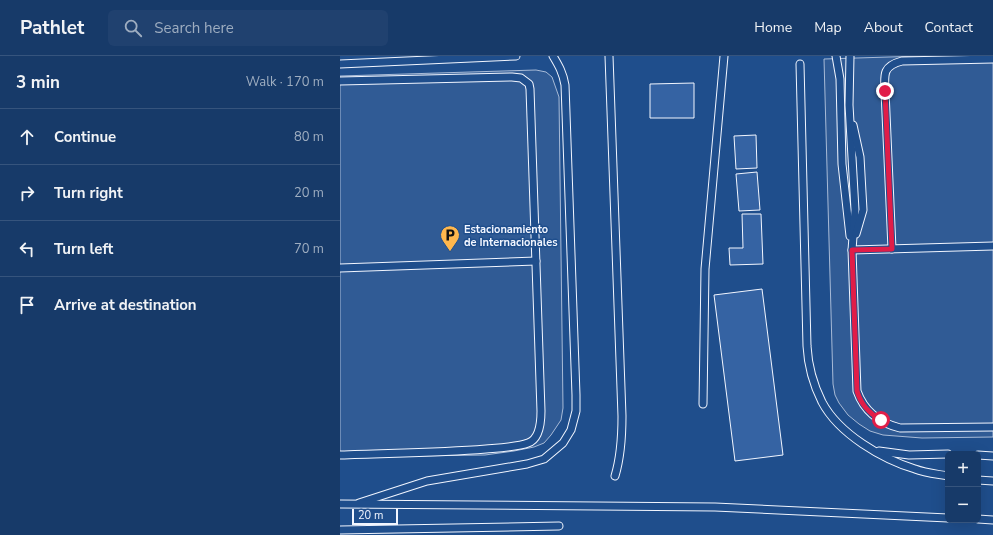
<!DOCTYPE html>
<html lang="en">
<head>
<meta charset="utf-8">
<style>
  :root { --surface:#173a69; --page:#20416f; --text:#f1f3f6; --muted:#9eadc0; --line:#36547d }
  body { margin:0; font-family:"Nunito Sans",sans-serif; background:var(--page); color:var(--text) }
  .controls { position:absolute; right:12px; bottom:12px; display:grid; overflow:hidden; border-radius:6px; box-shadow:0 4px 16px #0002 }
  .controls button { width:36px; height:36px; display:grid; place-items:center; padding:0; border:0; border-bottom:1px solid var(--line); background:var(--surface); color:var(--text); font:20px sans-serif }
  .scale { position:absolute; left:12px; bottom:10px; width:46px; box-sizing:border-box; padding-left:4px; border:2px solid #f2f6ff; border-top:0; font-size:11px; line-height:14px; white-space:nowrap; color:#f2f6ff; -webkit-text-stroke:3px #1f4e8c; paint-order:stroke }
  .stop { position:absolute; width:12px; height:12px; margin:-9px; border:3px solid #e11d48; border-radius:50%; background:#fff }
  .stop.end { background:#e11d48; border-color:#fff; box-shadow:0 1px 4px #0008 }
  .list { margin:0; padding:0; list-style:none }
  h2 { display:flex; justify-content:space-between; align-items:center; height:52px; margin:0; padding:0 16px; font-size:17px }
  h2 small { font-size:13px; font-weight:400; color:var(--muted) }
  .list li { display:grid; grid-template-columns:26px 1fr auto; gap:12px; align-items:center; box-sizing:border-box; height:56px; padding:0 16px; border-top:1px solid var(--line) }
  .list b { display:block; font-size:15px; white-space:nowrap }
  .list em { font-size:13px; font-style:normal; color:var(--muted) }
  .icon { flex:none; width:22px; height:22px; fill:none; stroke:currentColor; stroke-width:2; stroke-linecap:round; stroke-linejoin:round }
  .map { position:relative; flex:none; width:653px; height:479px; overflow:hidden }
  header { display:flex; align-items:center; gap:24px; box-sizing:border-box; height:56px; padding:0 20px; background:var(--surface); border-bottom:1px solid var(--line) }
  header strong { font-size:19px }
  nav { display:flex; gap:22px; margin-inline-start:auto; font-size:14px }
  .search { width:280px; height:36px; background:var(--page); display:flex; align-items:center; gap:10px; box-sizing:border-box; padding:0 14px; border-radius:6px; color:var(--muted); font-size:15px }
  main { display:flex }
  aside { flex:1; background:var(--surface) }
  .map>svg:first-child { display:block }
  .built { fill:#305b95; stroke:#a8bbd7 }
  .building { fill:#3563a3; stroke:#f2f6ff }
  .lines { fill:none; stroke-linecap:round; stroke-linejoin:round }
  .service-casing { stroke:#f2f6ff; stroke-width:9 }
  .service { stroke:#1f4e8c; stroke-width:7 }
  .route { stroke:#e11d48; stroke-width:5 }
  .labels { text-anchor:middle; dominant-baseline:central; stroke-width:3; stroke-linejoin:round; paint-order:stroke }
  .poi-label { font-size:11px; font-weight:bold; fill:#f2f6ff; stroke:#1f4e8c; text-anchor:start }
</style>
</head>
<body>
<header>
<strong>Pathlet</strong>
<div class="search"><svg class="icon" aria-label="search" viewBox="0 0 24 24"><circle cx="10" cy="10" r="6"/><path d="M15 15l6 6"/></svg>Search here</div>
<nav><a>Home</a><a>Map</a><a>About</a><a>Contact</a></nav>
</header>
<main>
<aside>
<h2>3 min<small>Walk · 170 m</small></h2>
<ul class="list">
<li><svg class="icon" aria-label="ahead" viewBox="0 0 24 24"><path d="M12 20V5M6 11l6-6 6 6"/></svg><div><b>Continue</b></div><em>80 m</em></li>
<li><svg class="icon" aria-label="right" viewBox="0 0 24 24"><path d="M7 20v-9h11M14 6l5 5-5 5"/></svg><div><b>Turn right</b></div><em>20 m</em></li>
<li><svg class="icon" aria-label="left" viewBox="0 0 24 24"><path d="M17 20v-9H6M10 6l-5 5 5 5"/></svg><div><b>Turn left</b></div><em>70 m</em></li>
<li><svg class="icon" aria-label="arrive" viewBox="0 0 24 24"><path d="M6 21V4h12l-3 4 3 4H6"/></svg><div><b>Arrive at destination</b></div></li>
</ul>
</aside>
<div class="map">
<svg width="653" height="479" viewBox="0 0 653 479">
  <rect width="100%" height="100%" fill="#1f4e8c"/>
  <g class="built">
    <polygon points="582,0 653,0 653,381 582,382 543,379 530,375 519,368 508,359 499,347 495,339 493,328 484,3"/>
    <polygon points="196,14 206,16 212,21 219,41 223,352 221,364 211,379 204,387 194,391 174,395 145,399 0,401 0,20"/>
  </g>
  <g class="building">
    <polygon points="354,27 354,62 310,62 310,28"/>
    <polygon points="416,79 417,112 396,113 394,80"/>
    <polygon points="417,116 420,154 399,155 396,118"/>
    <polygon points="402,158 421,158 423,208 390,209 389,192 403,192"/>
    <polygon points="422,233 443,399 395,405 374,239"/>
  </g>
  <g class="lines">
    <defs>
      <g id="service">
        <path d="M269 0 282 360C282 381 281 400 275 420"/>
        <polyline points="496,0 500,23 502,108 510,180"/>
        <path d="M510 0 509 49 515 154 512 194 517 335C524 355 540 367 560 372L653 371"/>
        <polyline points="0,8 176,0"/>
        <path d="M460 8 467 290C468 309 473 328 482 346 499 378 542 403 575 413 585 417 597 418 608 420"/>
        <path d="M0 25 172 21 181 22 189 28 190 33 201 355C201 366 200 383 188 387 178 391 157 392 146 393 97 397 49 397 0 399"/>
        <polyline points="513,69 520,101 523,154 516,178"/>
        <path d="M552 193 545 35C544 18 543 10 562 5L653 3"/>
        <polyline points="512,194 653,190"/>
        <polyline points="0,212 196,205"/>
        <polyline points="363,348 365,213 384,0"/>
        <polyline points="539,395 569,399 608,398"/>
        <polyline points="638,399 653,400"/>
        <polyline points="638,424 653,425"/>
        <path d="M19 447 87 425 187 408 204 403 223 387 231 374 236 355V339L225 29C223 17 219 10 213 0"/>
        <polyline points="0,448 375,451 608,462"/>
        <polyline points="638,463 653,464"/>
        <polyline points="0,474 219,470"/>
      </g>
    </defs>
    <use href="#service" class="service-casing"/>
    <use href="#service" class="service"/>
  </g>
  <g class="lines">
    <path class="route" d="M541 364C529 357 521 349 517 335L512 194 552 193 545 35"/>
  </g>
  <defs>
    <symbol id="parking-pin" viewBox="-11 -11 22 30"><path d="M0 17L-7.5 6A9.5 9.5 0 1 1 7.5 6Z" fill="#ffb74d" stroke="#1f4e8c"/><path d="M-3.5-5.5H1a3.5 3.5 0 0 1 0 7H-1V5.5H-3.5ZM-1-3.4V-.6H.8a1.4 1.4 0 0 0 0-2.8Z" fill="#111"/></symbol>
  </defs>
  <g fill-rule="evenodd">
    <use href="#parking-pin" x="99" y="168" width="22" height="30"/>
  </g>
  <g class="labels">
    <g class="poi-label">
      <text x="124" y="173">Estacionamiento<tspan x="124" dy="13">de Internacionales</tspan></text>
    </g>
  </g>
</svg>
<div class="controls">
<button>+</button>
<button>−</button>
</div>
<div class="scale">20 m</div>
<div class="stop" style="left:541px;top:364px"></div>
<div class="stop end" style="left:545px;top:35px"></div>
</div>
</main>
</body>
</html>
